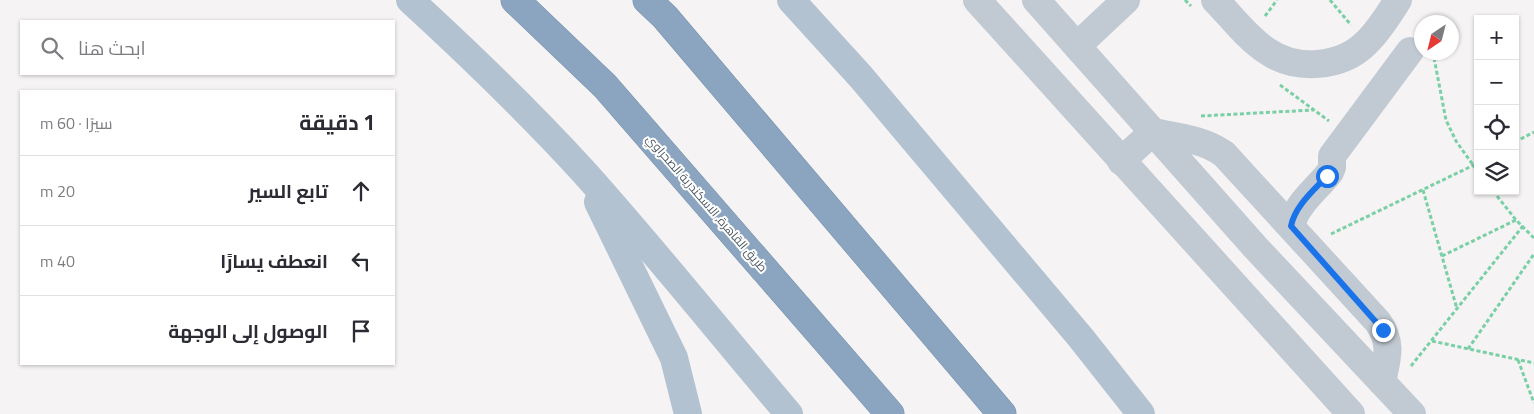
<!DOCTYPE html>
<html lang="ar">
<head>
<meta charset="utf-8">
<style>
  :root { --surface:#fff; --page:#f2f2f3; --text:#2b2b33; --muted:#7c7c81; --line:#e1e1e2 }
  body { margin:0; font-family:"Titillium Web",Cairo,sans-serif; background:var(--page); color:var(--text); direction:rtl }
  .controls { position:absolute; right:15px; top:15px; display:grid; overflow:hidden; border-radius:0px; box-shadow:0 1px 4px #0004 }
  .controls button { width:45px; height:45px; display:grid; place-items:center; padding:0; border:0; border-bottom:1px solid var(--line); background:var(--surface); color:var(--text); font:25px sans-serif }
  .compass { position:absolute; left:1414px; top:15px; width:45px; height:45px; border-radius:50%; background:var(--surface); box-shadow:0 1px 4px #0004; rotate:215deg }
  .stop { position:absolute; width:15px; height:15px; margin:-11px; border:4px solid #1a73e8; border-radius:50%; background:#fff }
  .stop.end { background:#1a73e8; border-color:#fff; box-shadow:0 1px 5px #0008 }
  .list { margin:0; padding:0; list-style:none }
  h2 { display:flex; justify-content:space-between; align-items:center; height:65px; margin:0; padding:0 20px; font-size:21px }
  h2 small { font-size:16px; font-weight:400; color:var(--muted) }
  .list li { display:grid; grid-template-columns:32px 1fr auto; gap:15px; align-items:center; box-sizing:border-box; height:70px; padding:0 20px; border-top:1px solid var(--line) }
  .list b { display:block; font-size:19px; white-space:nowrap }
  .list em { font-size:16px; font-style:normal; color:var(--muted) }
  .icon { flex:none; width:28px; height:28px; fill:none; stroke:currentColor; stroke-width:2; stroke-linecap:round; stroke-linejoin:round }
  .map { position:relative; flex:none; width:1534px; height:414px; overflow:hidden; direction:ltr }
  .search { position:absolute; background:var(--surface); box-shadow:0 1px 4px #0004; left:20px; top:20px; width:375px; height:55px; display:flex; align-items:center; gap:12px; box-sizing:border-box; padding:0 18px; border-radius:0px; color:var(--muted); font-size:19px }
  .panel { position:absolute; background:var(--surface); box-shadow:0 1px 4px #0004; left:20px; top:90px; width:375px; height:275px; border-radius:0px; direction:rtl }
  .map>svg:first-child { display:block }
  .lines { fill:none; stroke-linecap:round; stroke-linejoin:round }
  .highway-casing { stroke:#7690ad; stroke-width:29 }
  .path { stroke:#7ad0a6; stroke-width:3; stroke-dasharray:4 2.5; stroke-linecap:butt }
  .minor { stroke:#c1cad2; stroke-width:28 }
  .major { stroke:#b3c2d1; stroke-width:28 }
  .highway { stroke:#8ba5c1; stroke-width:28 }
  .route { stroke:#1a73e8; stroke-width:6 }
  .labels { text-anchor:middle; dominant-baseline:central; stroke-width:4; stroke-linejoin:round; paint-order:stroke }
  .street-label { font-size:12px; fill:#4a5661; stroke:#fff }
</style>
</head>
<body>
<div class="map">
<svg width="1534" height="414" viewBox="0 0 1534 414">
  <rect width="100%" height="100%" fill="#f5f3f3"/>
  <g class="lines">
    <defs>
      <g id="highway">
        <polyline points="515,0 605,86 890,414"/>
        <polyline points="647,0 665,17 1002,414"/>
      </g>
    </defs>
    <use href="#highway" class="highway-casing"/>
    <g class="path">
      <polyline points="1185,0 1191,6"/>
      <polyline points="1330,0 1351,25"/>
      <polyline points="1265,16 1277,0"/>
      <polyline points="1434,58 1446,120 1456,141 1478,172"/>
      <polyline points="1280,85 1329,121"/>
      <polyline points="1201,116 1313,110"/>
      <polyline points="1515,142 1534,132"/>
      <polyline points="1423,190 1457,309"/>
      <polyline points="1493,191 1516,220 1534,238"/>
      <polyline points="1331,234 1478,163"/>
      <polyline points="1442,256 1516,220"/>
      <polyline points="1432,341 1534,363"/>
      <polyline points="1468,349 1534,254"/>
      <polyline points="1518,360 1534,403"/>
      <polyline points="1411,366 1523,226"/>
    </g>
    <g class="minor">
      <polyline points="977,0 1351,414"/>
      <polyline points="1036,0 1256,248 1412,414"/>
      <path d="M1215 0C1232 17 1247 38 1267 51 1296 71 1341 68 1366 43 1379 31 1389 14 1398 0"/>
      <polyline points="1077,46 1126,0"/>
      <path d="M1121 161 1153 132C1177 137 1203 139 1224 154L1378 322C1393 344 1387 358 1382 382"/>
      <path d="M1291 226C1296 204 1317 189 1330 172L1332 167V156L1410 51"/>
    </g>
    <g class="major">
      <path d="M410 0C470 55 528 111 583 171 654 250 720 333 789 414"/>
      <polyline points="791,0 861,77 1081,338 1141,414"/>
      <polyline points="598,202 674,358 688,414"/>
    </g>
    <use href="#highway" class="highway"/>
  </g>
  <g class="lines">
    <path class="route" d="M1327 176C1313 191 1295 206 1291 226L1383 330"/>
  </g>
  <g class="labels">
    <g class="street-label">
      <text transform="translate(707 203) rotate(49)">طريق القاهرة, الاسكندرية الصحراوي</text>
    </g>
  </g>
</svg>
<div class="controls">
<button>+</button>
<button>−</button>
<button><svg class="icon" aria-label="locate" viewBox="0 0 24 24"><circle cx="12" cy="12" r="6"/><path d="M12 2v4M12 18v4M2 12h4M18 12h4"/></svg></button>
<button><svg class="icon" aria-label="layers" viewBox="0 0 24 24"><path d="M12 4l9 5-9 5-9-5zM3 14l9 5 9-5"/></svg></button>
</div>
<svg class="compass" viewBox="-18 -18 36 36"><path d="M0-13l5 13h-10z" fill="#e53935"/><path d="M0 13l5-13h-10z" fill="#7c7c81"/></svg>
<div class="stop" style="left:1327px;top:176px"></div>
<div class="stop end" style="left:1383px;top:330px"></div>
<div class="search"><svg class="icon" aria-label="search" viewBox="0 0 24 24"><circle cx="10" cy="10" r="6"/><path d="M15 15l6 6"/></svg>ابحث هنا</div>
<section class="panel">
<h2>1 دقيقة<small>سيرًا · 60 m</small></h2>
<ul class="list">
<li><svg class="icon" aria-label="ahead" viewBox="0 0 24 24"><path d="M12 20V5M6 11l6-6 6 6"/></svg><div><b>تابع السير</b></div><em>20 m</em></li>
<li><svg class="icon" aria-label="left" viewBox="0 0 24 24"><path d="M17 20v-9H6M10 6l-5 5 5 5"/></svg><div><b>انعطف يسارًا</b></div><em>40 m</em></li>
<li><svg class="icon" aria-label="arrive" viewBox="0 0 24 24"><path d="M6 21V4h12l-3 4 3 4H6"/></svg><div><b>الوصول إلى الوجهة</b></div></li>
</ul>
</section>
</div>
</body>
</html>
